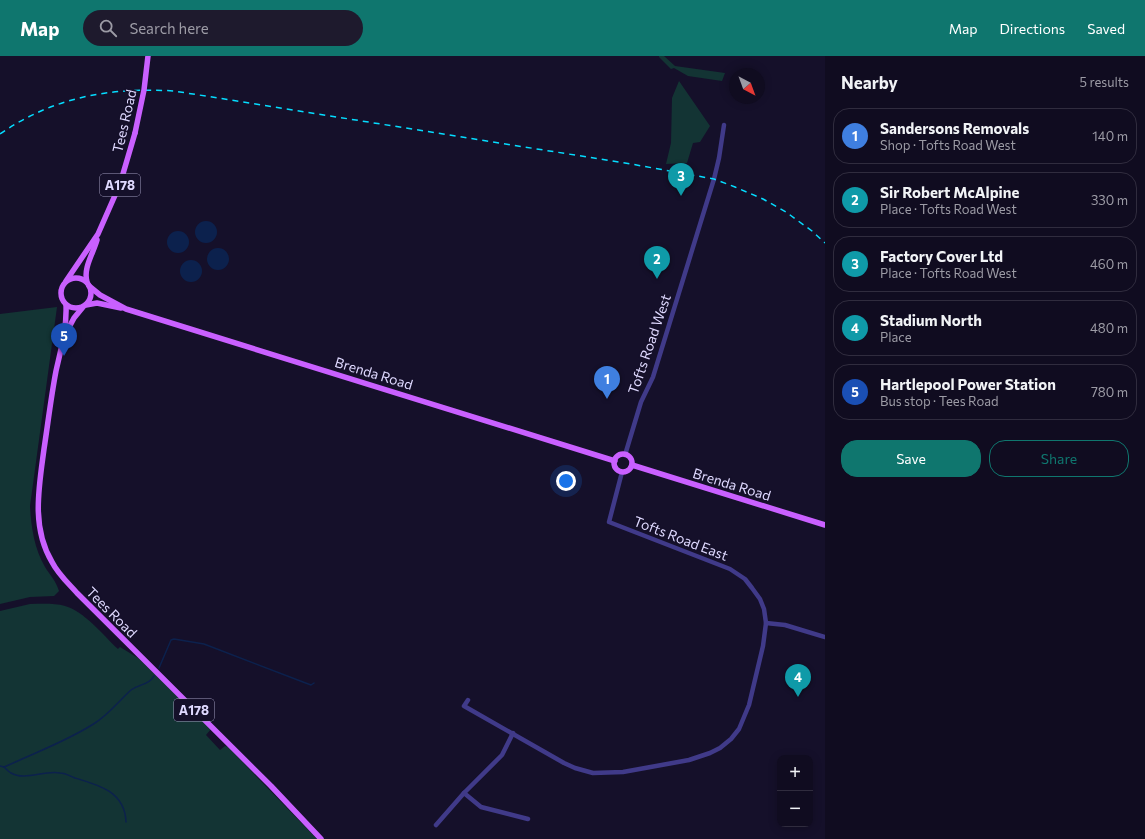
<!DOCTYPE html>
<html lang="en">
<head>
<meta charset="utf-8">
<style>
  :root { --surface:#100c20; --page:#1e1a2d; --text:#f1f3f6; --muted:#9c9ba5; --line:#302c3e; --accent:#0f766e }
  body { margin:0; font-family:Commissioner,sans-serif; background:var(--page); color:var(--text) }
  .controls { position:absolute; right:12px; bottom:12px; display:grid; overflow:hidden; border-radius:8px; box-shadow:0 2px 10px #0003 }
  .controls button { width:36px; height:36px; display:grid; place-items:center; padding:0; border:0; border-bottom:1px solid var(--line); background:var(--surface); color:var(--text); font:20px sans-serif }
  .compass { position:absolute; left:729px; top:12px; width:36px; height:36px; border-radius:50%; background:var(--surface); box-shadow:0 2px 10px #0003; rotate:139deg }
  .you { position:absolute; left:566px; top:425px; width:14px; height:14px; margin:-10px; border:3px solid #fff; border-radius:50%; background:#1a73e8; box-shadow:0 0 0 6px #1a73e833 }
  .badge { display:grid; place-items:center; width:26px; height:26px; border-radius:50%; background:var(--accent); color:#fff; font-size:13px; font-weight:700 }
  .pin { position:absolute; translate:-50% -33px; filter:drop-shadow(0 1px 2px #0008) }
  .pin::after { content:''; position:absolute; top:21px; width:14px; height:12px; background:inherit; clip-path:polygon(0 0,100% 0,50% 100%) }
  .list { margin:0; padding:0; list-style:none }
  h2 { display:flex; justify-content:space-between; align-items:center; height:52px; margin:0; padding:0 16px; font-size:17px }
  h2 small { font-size:13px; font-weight:400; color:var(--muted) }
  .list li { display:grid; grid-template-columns:26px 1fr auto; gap:12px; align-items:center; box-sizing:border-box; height:56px; margin:0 8px 8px; padding:0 8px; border:1px solid var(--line); border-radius:16px }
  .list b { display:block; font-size:15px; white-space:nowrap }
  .list p { margin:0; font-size:13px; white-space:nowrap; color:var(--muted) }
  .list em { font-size:13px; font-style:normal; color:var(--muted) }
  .actions { display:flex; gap:8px; padding:12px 16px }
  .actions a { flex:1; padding:9px 0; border:1px solid var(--accent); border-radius:16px; text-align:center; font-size:14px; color:var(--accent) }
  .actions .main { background:var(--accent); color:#fff }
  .icon { flex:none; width:22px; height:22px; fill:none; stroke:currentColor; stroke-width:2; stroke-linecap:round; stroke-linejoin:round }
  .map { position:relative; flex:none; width:825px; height:783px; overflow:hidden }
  header { display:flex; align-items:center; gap:24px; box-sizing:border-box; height:56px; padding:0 20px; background:var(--accent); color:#fff }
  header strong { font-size:19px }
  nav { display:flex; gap:22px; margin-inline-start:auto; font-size:14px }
  .search { width:280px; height:36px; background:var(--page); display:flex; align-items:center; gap:10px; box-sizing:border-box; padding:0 14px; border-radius:22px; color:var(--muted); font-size:15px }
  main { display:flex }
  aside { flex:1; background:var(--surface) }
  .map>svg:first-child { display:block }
  .green { fill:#133434 }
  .water { fill:#0c214d }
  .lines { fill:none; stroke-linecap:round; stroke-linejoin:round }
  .stream { stroke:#0c214d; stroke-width:1.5 }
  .minor { stroke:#403a89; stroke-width:4.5 }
  .major { stroke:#c960ff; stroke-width:5.5 }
  .rail { stroke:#05ddff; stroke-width:1.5; stroke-dasharray:6 5; stroke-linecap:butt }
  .major-bridge { stroke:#c960ff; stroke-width:5.5 }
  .labels { text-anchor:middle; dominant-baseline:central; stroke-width:3; stroke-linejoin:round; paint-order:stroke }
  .shield { fill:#15102a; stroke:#a29dbf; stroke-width:1 }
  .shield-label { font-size:13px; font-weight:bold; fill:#dfd9ff }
  .street-label { font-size:14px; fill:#dfd9ff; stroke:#15102a }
</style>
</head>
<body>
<header>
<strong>Map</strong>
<div class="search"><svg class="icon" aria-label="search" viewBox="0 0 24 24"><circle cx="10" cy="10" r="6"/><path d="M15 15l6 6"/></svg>Search here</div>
<nav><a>Map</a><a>Directions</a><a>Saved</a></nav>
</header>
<main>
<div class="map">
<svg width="825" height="783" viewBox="0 0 825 783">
  <rect width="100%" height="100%" fill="#15102a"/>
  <g class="green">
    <polygon points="659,0 664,0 675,10 725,17 722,25 688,20 674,12 671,13 659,1"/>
    <polygon points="679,25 710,70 700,86 693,87 687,107 666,108 671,87 672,42"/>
    <path d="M57 251 30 450C31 470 34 492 45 511 50 519 56 525 59 535L54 540 30 541 0 548V258Z"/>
    <path d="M30 548C42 548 54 547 65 550 84 555 104 580 118 593L120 591 138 602 211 673 206 679 220 694 225 690 228 691 317 783H0V555Z"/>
  </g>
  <g class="water">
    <circle cx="206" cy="176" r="11"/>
    <circle cx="178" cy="186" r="11"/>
    <circle cx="218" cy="203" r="11"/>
    <circle cx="191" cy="215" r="11"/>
  </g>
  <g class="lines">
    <g class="stream">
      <polyline points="159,612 171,584 174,583 204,588 303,626 311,629 314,627"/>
      <path d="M0 710 4 711 11 708C39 695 69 684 95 667 109 658 119 645 131 634 139 628 149 629 154 620"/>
      <path d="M4 711C6 713 9 716 11 717 25 725 44 714 60 717 65 717 70 720 75 722 99 729 125 736 126 766"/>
    </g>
    <g class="minor">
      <polyline points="625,399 641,346 653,321 714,123 719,102 724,69"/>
      <polyline points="766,567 785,569 825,581"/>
      <polyline points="468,644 464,650 564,707 575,712 593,717 623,716 689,704 710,697 720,692 731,683 739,673 749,649 763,590 766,567 764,553 760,543 752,532 745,523 730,513 609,466 622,416"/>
      <polyline points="464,737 481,751 528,763"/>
      <polyline points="436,769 464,737 502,699 513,677"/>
    </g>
    <g class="major">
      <circle cx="76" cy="237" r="15"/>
      <polyline points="66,225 98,178 120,128 135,77"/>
      <path d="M87 226C83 212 93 198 97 184"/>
      <polyline points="89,230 100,239 126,253 615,405"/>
      <path d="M66 249C67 272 61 293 56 315 51 341 48 367 44 393 39 431 31 471 52 506 58 518 68 527 77 537L271 730 321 783"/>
      <polyline points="86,249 97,247 121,252"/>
      <polyline points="65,279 74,262 83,251"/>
      <circle cx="623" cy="407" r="9"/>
      <polyline points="632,409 825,469"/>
    </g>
    <path class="rail" d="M0 78C53 41 111 31 174 35L631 108 714 123 735 131 763 143 786 156 812 175 825 187"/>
    <polyline class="major-bridge" points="135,77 144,34 148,0"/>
  </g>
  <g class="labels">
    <g class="shield">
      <rect x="100" y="118" width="40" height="22" rx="3"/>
      <rect x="174" y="643" width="40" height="22" rx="3"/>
    </g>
    <g class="shield-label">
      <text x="120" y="129">A178</text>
      <text x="194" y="654">A178</text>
    </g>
    <g class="street-label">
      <text transform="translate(124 65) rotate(-77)">Tees Road</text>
      <text transform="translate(649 288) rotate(-71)">Tofts Road West</text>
      <text transform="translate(374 317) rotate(17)">Brenda Road</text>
      <text transform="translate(732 428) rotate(17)">Brenda Road</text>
      <text transform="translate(681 482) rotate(21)">Tofts Road East</text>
      <text transform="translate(112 556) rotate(45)">Tees Road</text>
    </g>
  </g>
</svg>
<div class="controls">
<button>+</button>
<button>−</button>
</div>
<svg class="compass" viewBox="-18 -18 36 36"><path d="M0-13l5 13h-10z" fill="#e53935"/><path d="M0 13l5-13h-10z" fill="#9c9ba5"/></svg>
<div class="you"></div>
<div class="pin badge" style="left:607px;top:343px;background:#3f7fe0">1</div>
<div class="pin badge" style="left:657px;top:223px;background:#0f9aa8">2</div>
<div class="pin badge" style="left:681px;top:140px;background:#0f9aa8">3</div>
<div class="pin badge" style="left:798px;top:641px;background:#0f9aa8">4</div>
<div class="pin badge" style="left:64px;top:300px;background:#1a4fb4">5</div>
</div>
<aside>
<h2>Nearby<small>5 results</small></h2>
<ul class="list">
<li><span class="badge" style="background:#3f7fe0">1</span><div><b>Sandersons Removals</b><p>Shop · Tofts Road West</p></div><em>140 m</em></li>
<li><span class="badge" style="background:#0f9aa8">2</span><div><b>Sir Robert McAlpine</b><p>Place · Tofts Road West</p></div><em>330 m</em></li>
<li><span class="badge" style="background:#0f9aa8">3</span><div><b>Factory Cover Ltd</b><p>Place · Tofts Road West</p></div><em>460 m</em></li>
<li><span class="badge" style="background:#0f9aa8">4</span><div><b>Stadium North</b><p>Place</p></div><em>480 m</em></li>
<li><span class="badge" style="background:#1a4fb4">5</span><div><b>Hartlepool Power Station</b><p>Bus stop · Tees Road</p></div><em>780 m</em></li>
</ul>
<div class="actions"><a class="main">Save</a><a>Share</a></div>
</aside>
</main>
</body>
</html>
